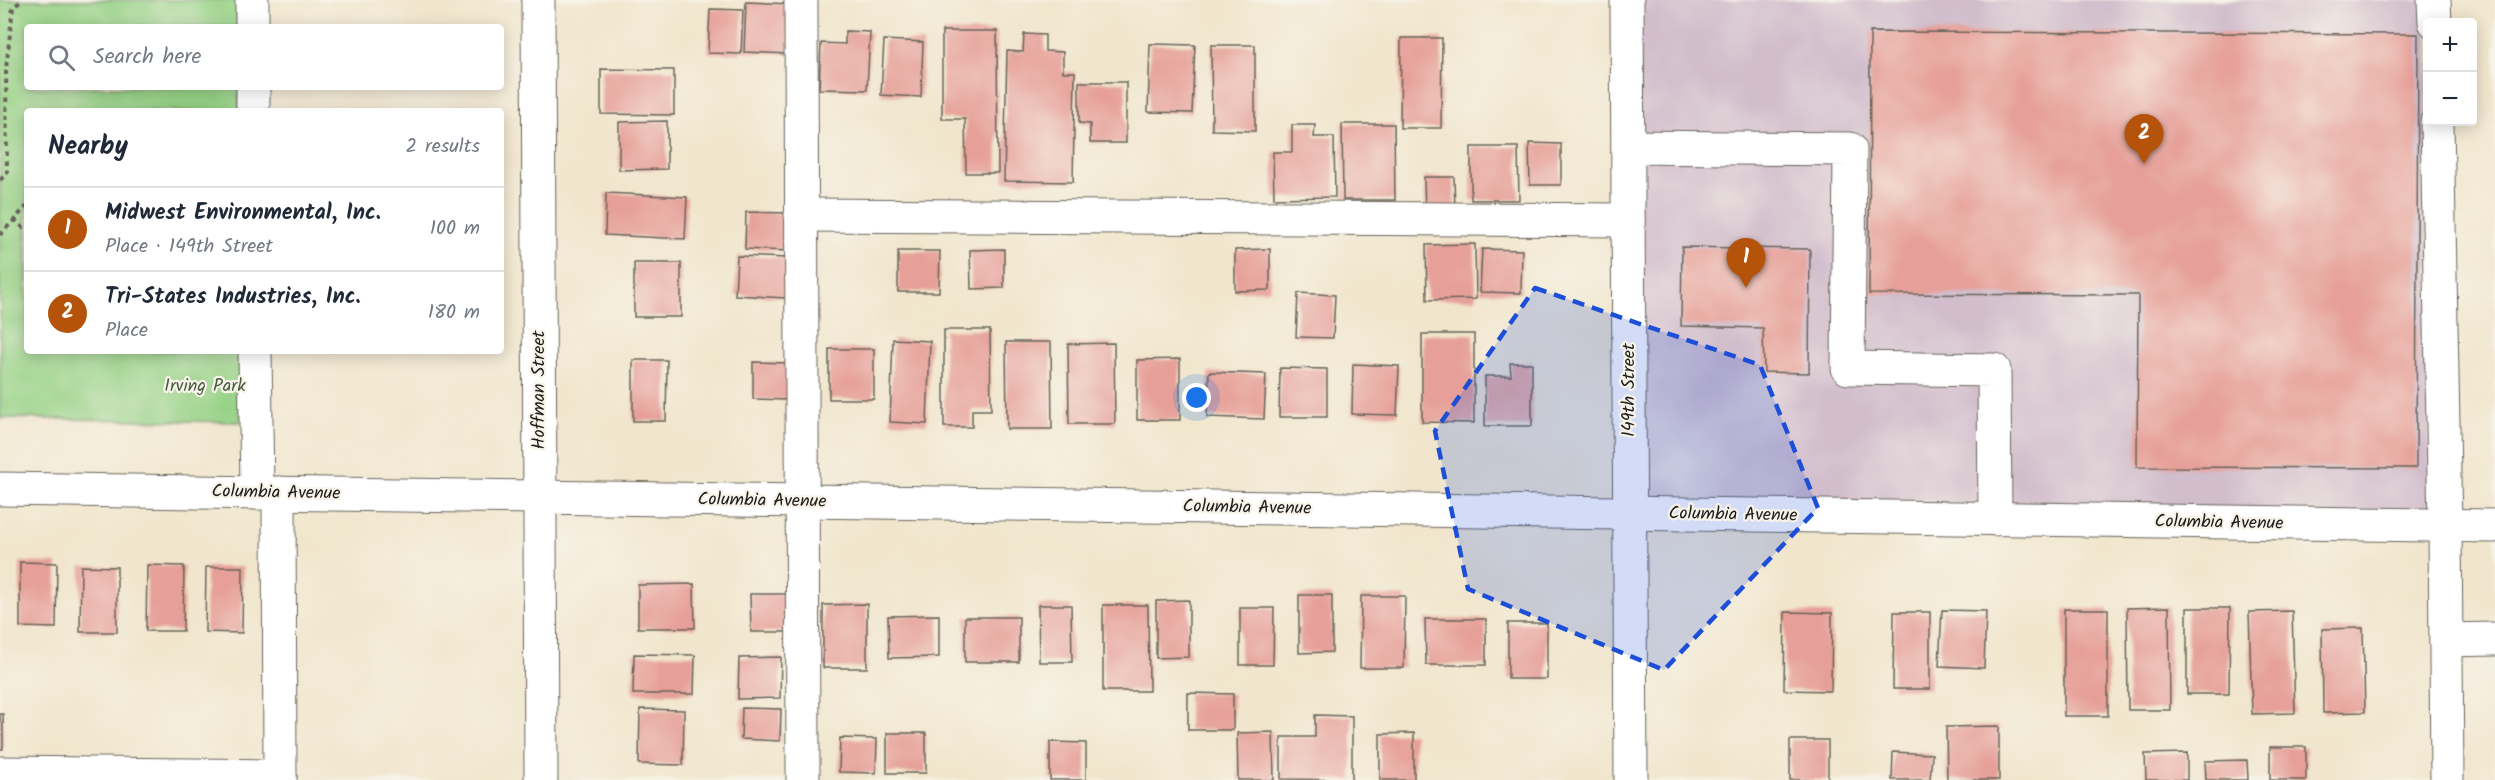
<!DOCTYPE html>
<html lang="en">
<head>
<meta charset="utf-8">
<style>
  :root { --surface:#fff; --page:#f2f2f3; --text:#1f2937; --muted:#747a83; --line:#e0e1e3; --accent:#b45309 }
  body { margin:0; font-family:Kalam,sans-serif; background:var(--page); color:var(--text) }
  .controls { position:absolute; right:18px; top:18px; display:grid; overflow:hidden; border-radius:6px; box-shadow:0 3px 15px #0003 }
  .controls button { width:54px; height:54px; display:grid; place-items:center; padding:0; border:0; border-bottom:2px solid var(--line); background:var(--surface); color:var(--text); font:30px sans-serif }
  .you { position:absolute; left:1197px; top:398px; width:21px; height:21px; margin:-15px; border:4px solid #fff; border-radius:50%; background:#1a73e8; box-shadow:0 0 0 9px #1a73e833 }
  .badge { display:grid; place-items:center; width:39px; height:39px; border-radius:50%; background:var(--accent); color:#fff; font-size:20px; font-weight:700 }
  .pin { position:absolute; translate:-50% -50px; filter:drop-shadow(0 2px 3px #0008) }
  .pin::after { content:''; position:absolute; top:32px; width:21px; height:18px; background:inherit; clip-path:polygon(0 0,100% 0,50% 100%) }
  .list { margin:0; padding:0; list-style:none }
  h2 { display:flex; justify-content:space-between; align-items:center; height:78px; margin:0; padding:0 24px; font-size:26px }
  h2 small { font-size:20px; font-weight:400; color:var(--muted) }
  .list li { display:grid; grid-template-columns:39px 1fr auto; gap:18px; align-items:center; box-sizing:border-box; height:84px; padding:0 24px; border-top:2px solid var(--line) }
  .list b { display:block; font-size:22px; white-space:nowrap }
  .list p { margin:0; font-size:20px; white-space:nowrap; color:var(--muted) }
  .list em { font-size:20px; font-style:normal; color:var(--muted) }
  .icon { flex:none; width:33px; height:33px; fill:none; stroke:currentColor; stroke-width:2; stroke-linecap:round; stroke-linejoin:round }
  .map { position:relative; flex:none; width:2495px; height:780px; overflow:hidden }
  .search { position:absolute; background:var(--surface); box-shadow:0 3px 15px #0003; left:24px; top:24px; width:480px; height:66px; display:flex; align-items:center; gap:15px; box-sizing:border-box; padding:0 21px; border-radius:6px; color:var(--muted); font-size:22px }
  .panel { position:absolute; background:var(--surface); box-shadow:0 3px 15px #0003; left:24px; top:108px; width:480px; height:246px; border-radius:6px }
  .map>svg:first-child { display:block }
  .industrial { fill:#d1bdcc }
  .green { fill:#95d185; stroke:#587650; stroke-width:1.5 }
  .building { fill:#e6a099 }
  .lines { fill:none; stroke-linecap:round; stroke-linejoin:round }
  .minor-casing { stroke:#67635a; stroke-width:35 }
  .path { stroke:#67635a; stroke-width:4; stroke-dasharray:4.5 4.5; stroke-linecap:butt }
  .minor { stroke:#fff; stroke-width:33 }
  .marked { fill:#1d4ed8; fill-opacity:0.2; stroke:#1d4ed8; stroke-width:4.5; stroke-dasharray:12 8; stroke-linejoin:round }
  .labels { text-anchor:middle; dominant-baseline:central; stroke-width:4.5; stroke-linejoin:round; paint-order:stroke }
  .park-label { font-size:18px; fill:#465b41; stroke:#f7f3e8 }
  .street-label { font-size:18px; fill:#1c1c1c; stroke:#f7f3e8 }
</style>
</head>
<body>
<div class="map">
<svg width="2495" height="780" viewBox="0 0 2495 780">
  <rect width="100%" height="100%" fill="#f7f3e8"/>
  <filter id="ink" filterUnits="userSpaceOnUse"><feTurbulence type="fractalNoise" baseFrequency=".0167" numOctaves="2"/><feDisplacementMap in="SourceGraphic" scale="12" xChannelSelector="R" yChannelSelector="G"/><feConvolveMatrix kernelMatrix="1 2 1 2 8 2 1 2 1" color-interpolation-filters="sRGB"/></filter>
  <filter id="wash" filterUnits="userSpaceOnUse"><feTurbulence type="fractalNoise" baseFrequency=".008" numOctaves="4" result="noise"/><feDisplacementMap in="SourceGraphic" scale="24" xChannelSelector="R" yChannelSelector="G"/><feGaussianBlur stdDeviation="1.35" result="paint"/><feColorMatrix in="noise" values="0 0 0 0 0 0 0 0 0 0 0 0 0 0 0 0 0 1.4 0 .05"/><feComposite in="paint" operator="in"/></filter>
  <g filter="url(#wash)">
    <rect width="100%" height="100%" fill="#f1e6cd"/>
    <polygon class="industrial" points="1627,0 2433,0 2428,22 2430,526 1630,514"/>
    <polygon class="green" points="0,0 239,0 239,27 27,27 27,87 239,87 239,111 27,111 27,351 240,351 241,422 0,418"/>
    <g id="blocks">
      <g class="building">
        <polygon points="746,2 791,4 789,54 744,52"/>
        <polygon points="710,9 743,10 741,54 708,53"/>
        <polygon points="845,31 870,32 867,90 819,89 821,43 845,44"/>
        <polygon points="942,31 997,31 998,173 966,173 965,119 942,119"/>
        <polygon points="1870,32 2418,34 2416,468 2137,467 2138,295 1869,294"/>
        <polygon points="1024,34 1045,35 1045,51 1063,52 1063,72 1075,72 1073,182 1004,181 1007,51 1023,52"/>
        <polygon points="1401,38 1442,38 1441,128 1400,128"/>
        <polygon points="884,40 923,42 921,97 881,95"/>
        <polygon points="1150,44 1195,45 1192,113 1148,112"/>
        <polygon points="1211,45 1255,45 1255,131 1212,130"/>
        <polygon points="601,69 674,70 674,115 601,114"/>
        <polygon points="1079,82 1126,82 1126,143 1090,143 1090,124 1079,123"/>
        <polygon points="667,121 667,169 619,170 619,122"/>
        <polygon points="1342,124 1394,124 1395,200 1343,200"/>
        <polygon points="1292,125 1315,125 1314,137 1334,137 1335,197 1274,198 1273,152 1292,152"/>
        <polygon points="1529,143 1561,144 1561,185 1530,185"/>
        <polygon points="1471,147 1518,147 1519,200 1471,200"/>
        <polygon points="1424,177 1454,177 1455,211 1425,211"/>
        <polygon points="606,193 687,197 685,239 605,235"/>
        <polygon points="746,212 788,213 787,251 745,249"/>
        <polygon points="1475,244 1476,299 1427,300 1426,245"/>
        <polygon points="1682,247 1810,249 1809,373 1764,372 1763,328 1681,326"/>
        <polygon points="1004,249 1004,288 971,289 970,250"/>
        <polygon points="1270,249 1270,290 1235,291 1235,250"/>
        <polygon points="1482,249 1522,250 1521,293 1480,292"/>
        <polygon points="898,251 940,251 939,292 898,292"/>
        <polygon points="737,256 788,258 786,298 735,295"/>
        <rect x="634" y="263" width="47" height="54"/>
        <polygon points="1298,293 1335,295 1333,338 1296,337"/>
        <polygon points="944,330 990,330 991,410 972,410 972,427 944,427"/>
        <polygon points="1422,334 1474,334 1474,423 1422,422"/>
        <polygon points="893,339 930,341 927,424 890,422"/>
        <polygon points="1006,342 1051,342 1052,429 1007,429"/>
        <polygon points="1114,343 1115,424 1069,424 1068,344"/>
        <rect x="829" y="349" width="45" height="50"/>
        <polygon points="1180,359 1180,420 1137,420 1137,360"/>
        <polygon points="633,360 667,360 666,421 633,421"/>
        <polygon points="753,362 788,363 787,400 753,399"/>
        <polygon points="1510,363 1532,363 1532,426 1485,426 1485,376 1511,376"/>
        <polygon points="1353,364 1399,366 1397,415 1352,414"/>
        <polygon points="1280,368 1327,369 1327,417 1279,417"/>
        <polygon points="1209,372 1266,374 1264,419 1207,417"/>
        <polygon points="20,562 57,563 56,628 20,627"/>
        <polygon points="147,565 184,566 183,631 146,631"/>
        <polygon points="81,566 117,567 117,632 80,632"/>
        <polygon points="206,567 243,567 242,633 205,632"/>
        <polygon points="694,584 695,628 638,628 638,585"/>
        <polygon points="750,594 789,594 789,632 751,632"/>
        <polygon points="1299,595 1332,595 1332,652 1299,653"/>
        <polygon points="1361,596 1405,596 1404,668 1360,668"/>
        <polygon points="1189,600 1189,657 1156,658 1156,601"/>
        <polygon points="867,604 867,668 823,668 823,605"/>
        <polygon points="1038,605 1071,605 1072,662 1039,662"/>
        <polygon points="1103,605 1148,605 1149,691 1103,691"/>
        <polygon points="2169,607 2170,710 2128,710 2127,608"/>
        <polygon points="1240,608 1274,608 1273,665 1240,665"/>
        <polygon points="2187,608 2230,608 2229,694 2187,694"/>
        <rect x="2064" y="609" width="44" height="107"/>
        <polygon points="1942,610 1986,611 1984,668 1939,666"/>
        <polygon points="2292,611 2295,713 2252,714 2249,612"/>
        <polygon points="1785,612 1832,613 1831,691 1784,690"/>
        <polygon points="1894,612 1930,612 1930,689 1893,689"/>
        <polygon points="939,615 939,657 889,658 888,616"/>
        <rect x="965" y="617" width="54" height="45"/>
        <polygon points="1425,619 1486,619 1486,665 1426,665"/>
        <rect x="1508" y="623" width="39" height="56"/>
        <polygon points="2363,628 2365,712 2323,713 2322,629"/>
        <polygon points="634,654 695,655 694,694 633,694"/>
        <polygon points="781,657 780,698 738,699 739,658"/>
        <polygon points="1188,693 1233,694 1233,730 1188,730"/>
        <polygon points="742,708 781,709 780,741 741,739"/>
        <polygon points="640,709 684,710 683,765 639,764"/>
        <rect x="0" y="714" width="3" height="35"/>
        <polygon points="1315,715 1352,716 1352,780 1281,779 1281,737 1315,737"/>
        <polygon points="1999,726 1999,780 1947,780 1946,727"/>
        <polygon points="1273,732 1274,780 1238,780 1237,733"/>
        <rect x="887" y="733" width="39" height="40"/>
        <polygon points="1414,733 1414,780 1380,780 1380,734"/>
        <polygon points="840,738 877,739 876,773 839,772"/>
        <rect x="1790" y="740" width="38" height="40"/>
        <polygon points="1050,742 1086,743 1086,780 1050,780"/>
        <rect x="2270" y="747" width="36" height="33"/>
        <polygon points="1893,752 1932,754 1930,780 1892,780"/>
        <polygon points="2187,753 2187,780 2146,780 2145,754"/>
        <polygon points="2247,760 2248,780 2206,780 2205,761"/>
      </g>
    </g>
  </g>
  <g filter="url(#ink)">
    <use href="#blocks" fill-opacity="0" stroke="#67635a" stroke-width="1.5"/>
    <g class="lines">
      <defs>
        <g id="minor">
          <polyline points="252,0 252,27"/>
          <polyline points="538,0 541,780"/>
          <polyline points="801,0 803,780"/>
          <polyline points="1627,0 1631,780"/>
          <polyline points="2434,0 2435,22"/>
          <polyline points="253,87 253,111"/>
          <polyline points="2437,122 2445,526 2447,780"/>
          <polyline points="1628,147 1850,149 1848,368 1994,370 1995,519"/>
          <polyline points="801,215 1628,220"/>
          <polyline points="255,351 257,493"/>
          <polyline points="0,489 2495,526"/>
          <polyline points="279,493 280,780"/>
          <polyline points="2446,640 2495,639"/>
          <polyline points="0,773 280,776"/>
        </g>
      </defs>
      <use href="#minor" class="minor-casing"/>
      <g class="path">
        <polyline points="0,180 7,173 6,69 13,7 23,0"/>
        <polyline points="14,219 27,231"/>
        <polyline points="0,235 27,206"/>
      </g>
      <use href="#minor" class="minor"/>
    </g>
  </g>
  <path class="marked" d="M1535 288 1760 365 1818 508 1664 670 1468 589 1435 431Z"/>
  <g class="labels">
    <g class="park-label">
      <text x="205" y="386">Irving Park</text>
    </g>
    <g class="street-label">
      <text transform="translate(539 390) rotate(-90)">Hoffman Street</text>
      <text transform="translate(1629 390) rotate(-90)">149th Street</text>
      <text transform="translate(276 493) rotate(1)">Columbia Avenue</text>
      <text transform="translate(762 501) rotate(1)">Columbia Avenue</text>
      <text transform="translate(1247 508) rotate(1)">Columbia Avenue</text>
      <text transform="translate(1733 515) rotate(1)">Columbia Avenue</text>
      <text transform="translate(2219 523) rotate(1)">Columbia Avenue</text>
    </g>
  </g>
</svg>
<div class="controls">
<button>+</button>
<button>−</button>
</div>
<div class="you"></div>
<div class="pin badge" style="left:1746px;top:288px">1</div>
<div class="pin badge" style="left:2144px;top:164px">2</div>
<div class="search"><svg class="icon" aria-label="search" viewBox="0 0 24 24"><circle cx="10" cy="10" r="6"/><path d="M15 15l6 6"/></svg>Search here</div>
<section class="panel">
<h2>Nearby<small>2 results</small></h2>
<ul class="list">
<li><span class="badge">1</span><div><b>Midwest Environmental, Inc.</b><p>Place · 149th Street</p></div><em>100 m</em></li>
<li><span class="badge">2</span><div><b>Tri-States Industries, Inc.</b><p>Place</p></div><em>180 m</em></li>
</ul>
</section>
</div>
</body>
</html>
